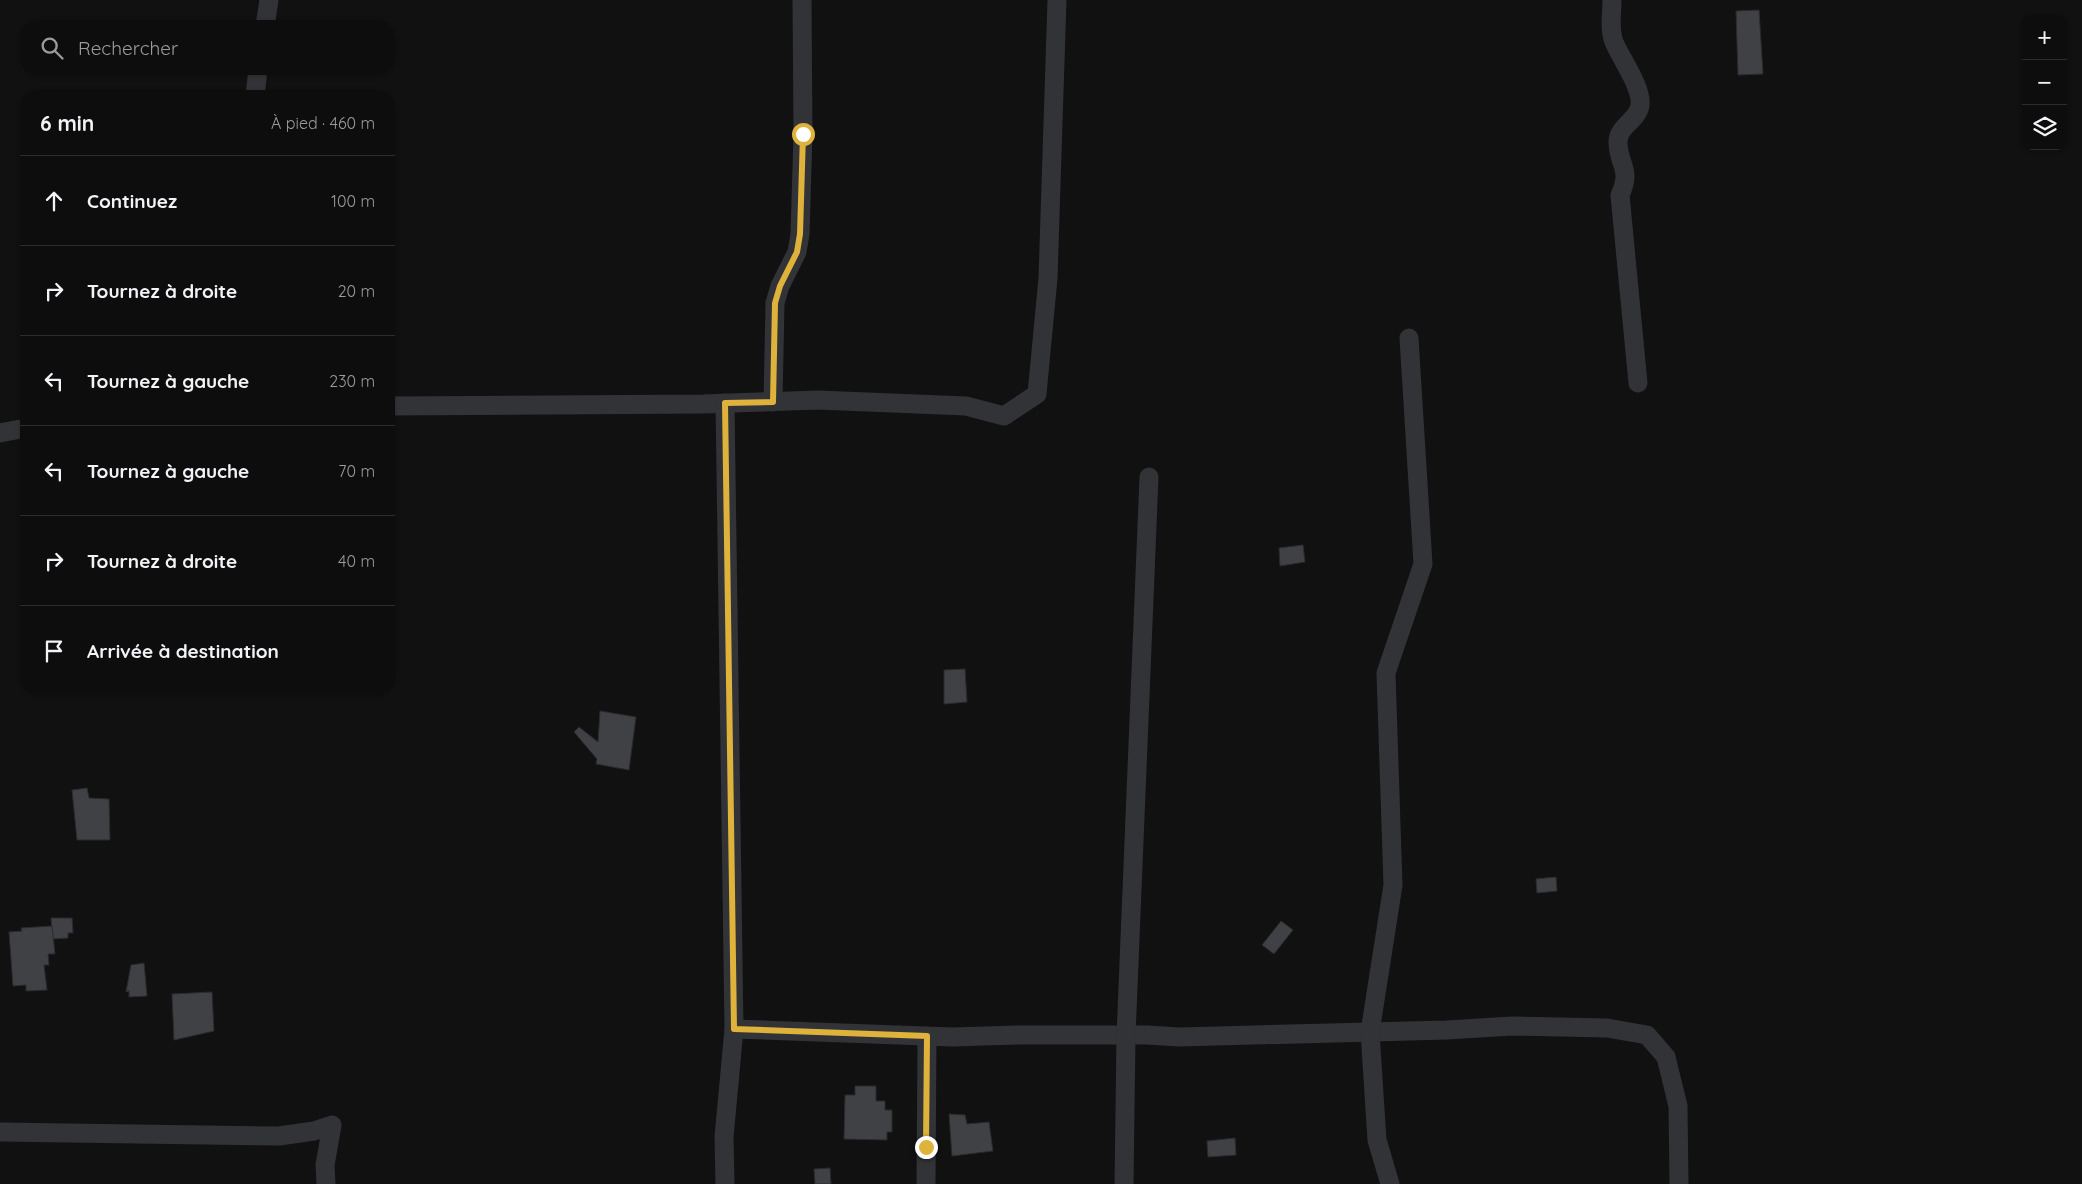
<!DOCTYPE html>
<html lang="fr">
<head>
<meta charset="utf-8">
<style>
  :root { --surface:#0d0d0e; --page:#161617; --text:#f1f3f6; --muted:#9a9c9e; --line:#2d2d2e }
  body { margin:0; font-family:Quicksand,sans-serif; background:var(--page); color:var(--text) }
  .controls { position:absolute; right:15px; top:15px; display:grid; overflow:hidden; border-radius:10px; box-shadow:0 1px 4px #0004 }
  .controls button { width:45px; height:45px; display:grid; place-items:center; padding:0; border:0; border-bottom:1px solid var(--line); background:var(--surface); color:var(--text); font:25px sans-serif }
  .stop { position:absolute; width:15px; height:15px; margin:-11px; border:4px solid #dfb23b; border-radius:50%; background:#fff }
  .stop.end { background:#dfb23b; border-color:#fff; box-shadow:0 1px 5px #0008 }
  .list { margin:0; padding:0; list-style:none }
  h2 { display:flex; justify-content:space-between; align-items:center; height:65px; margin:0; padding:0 20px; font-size:21px }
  h2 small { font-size:16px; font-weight:400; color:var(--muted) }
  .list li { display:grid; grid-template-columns:32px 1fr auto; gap:15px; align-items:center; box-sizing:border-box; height:90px; padding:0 20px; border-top:1px solid var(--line) }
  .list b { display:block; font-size:19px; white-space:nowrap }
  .list em { font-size:16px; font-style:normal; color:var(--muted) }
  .icon { flex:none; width:28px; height:28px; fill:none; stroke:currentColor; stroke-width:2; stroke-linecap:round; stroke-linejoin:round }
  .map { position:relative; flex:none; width:2082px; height:1184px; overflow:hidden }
  .search { position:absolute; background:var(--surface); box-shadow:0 1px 4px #0004; left:20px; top:20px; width:375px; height:55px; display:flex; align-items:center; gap:12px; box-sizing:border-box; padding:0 18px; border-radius:20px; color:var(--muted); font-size:19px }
  .panel { position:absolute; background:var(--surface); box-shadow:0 1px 4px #0004; left:20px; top:90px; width:375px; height:605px; border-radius:20px }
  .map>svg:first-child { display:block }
  .building { fill:#404145; stroke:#2b2b2e }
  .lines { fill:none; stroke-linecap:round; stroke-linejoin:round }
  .street { stroke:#323337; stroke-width:19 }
  .route { stroke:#dfb23b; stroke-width:6 }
</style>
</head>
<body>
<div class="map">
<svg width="2082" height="1184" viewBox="0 0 2082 1184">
  <rect width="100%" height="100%" fill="#111112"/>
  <g class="building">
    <polygon points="1759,10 1763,74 1738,75 1736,11"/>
    <polygon points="1303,545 1305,562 1280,566 1279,548"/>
    <polygon points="965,669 967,702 944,704 944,670"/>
    <polygon points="600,711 636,717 629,770 596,764 597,759 574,732 579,727 598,742"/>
    <polygon points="87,788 89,798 109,799 110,840 77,840 72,790"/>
    <polygon points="1556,877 1557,891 1537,893 1536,879"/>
    <polygon points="51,918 72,918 73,933 68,933 68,938 53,939"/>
    <polygon points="1281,921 1293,930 1274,954 1262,945"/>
    <polygon points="52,926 55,954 48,954 49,965 44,965 47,990 26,991 26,985 13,986 9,932 22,931 21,928"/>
    <polygon points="144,963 147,996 129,997 129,991 126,992 131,965"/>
    <polygon points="212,992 214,1031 174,1040 172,994"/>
    <polygon points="855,1086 876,1086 876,1101 885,1101 885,1110 892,1110 892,1132 887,1132 887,1140 844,1139 845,1095 855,1095"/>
    <polygon points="949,1114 965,1115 967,1124 989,1122 993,1151 952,1156"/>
    <polygon points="1235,1138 1236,1155 1208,1157 1207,1141"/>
    <polygon points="830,1168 831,1184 815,1184 814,1169"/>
  </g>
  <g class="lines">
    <g class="street">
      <path d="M1612 0C1612 13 1609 29 1614 42 1621 59 1642 87 1640 105 1638 121 1617 126 1618 143 1619 167 1632 169 1620 195L1638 383"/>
      <polyline points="265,26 269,0"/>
      <polyline points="255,96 258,69"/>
      <polyline points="773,402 775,303 780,286 797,252 800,234 803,134 802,0"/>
      <polyline points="389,406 703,404 818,400 966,406 1004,416 1037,394 1048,278 1057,0"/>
      <polyline points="0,433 26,428"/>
      <polyline points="734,1029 952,1037 1017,1035 1147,1035 1179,1037 1447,1030 1512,1026 1607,1028 1647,1035 1666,1057 1678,1106 1679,1184"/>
      <polyline points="0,1132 279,1136 314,1131 332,1125 325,1165 326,1184"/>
      <polyline points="725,1184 724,1137 734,1029 725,403"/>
      <polyline points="926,1184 927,1036"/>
      <polyline points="1124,1184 1126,1036 1149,477"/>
      <polyline points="1390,1184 1377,1140 1370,1032 1393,885 1386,673 1423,564 1409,338"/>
    </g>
  </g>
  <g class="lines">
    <polyline class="route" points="803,134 800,234 797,252 780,286 775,303 773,402 725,403 734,1029 927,1036 926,1147"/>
  </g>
</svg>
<div class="controls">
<button>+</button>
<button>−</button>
<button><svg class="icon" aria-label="layers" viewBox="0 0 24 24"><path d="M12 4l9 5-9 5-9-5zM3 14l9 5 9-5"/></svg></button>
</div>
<div class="stop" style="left:803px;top:134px"></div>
<div class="stop end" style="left:926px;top:1147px"></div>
<div class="search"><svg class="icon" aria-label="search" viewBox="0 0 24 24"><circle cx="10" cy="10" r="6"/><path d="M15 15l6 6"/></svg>Rechercher</div>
<section class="panel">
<h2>6 min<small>À pied · 460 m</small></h2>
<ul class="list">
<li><svg class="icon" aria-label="ahead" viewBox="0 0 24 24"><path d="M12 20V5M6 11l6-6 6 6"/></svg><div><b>Continuez</b></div><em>100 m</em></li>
<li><svg class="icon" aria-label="right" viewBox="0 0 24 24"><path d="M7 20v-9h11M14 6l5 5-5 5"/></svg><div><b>Tournez à droite</b></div><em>20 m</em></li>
<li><svg class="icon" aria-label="left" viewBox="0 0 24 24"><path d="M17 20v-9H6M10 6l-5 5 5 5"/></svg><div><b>Tournez à gauche</b></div><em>230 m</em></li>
<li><svg class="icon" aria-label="left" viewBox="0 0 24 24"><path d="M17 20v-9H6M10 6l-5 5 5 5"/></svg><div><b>Tournez à gauche</b></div><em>70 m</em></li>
<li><svg class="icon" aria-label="right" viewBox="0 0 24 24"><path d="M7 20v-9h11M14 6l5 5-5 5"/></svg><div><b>Tournez à droite</b></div><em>40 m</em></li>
<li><svg class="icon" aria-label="arrive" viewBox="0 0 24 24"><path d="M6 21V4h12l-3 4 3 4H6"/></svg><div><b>Arrivée à destination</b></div></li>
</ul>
</section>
</div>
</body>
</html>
